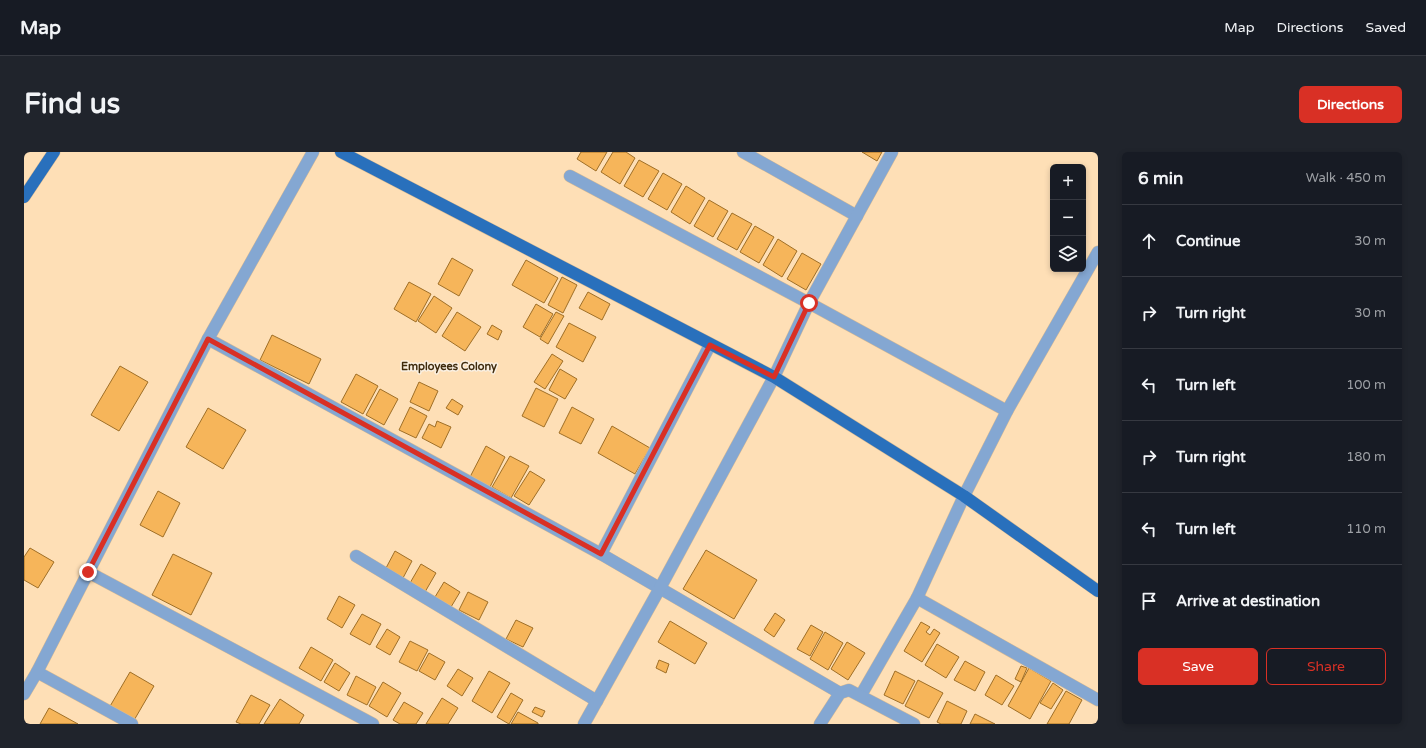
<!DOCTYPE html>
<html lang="en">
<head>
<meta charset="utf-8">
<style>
  :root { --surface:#171b24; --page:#20242c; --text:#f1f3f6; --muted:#9ea1a6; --line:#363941; --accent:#d93025 }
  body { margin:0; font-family:"Varela Round",sans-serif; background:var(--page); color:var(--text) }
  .controls { position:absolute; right:12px; top:12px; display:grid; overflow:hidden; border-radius:6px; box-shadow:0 2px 6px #0003 }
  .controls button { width:36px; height:36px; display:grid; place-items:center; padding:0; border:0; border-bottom:1px solid var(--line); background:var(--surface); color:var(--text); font:20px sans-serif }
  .stop { position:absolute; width:12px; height:12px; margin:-9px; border:3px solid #d93025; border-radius:50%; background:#fff }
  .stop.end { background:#d93025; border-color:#fff; box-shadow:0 1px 4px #0008 }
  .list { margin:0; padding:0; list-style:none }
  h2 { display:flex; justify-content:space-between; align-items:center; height:52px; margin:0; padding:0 16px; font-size:17px }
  h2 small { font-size:13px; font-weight:400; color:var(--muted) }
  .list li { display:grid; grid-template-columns:26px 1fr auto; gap:12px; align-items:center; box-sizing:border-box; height:72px; padding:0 16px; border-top:1px solid var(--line) }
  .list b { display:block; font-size:15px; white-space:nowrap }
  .list em { font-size:13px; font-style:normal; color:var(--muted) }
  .actions { display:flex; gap:8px; padding:12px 16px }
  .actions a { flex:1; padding:9px 0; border:1px solid var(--accent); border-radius:6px; text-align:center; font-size:14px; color:var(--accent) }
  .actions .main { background:var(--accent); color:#fff }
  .icon { flex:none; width:22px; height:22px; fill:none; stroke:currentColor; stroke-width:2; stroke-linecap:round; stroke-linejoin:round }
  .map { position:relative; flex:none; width:1074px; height:572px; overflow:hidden; border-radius:6px }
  header { display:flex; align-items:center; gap:24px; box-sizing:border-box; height:56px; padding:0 20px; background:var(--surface); border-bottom:1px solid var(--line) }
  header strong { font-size:19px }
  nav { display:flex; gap:22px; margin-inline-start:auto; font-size:14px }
  .intro { display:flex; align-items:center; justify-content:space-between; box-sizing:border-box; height:96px; padding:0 24px }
  h1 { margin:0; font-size:28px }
  .button { padding:10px 18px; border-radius:6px; background:var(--accent); color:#fff; font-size:14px; font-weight:700 }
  main { display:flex; gap:24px; padding:0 24px }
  aside { flex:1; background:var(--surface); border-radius:6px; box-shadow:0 2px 6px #0003 }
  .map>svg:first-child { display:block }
  .building { fill:#f6b55a; stroke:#9f6f27 }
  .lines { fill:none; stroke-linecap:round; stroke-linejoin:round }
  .minor-casing { stroke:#d8bb94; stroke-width:13 }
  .major-casing { stroke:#d8bb94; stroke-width:13 }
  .minor { stroke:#84a7d2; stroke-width:12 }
  .major { stroke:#2970bc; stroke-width:12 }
  .route { stroke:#d93025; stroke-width:5 }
  .labels { text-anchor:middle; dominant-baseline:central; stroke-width:3; stroke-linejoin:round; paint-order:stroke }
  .neighbourhood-label { font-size:11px; font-weight:bold; fill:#3f2b0d; stroke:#faf0e2 }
</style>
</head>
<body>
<header>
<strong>Map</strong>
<nav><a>Map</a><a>Directions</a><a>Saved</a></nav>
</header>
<div class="intro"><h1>Find us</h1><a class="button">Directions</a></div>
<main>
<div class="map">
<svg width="1074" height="572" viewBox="0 0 1074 572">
  <rect width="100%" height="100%" fill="#fedfb6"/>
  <g class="building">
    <polygon points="557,0 583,0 572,19 553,7"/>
    <polygon points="589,0 602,0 611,6 596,32 577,20"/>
    <polygon points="838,0 858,0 853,9"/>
    <polygon points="615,8 635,19 619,45 600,34"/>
    <polygon points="639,21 658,32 643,58 624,47"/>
    <polygon points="662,34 681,46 666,72 647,60"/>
    <polygon points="685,48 704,59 689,85 670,74"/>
    <polygon points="708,61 728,72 713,98 693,87"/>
    <polygon points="731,74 750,85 735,111 716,100"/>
    <polygon points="754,87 773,99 758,125 739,113"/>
    <polygon points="778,101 797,112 782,138 763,127"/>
    <polygon points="428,106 449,118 435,144 414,132"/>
    <polygon points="502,108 534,126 520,151 488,133"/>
    <polygon points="538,125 553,133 539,161 524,153"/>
    <polygon points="385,130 407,142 392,170 370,157"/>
    <polygon points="564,140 586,152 578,168 555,156"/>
    <polygon points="410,144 428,156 412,181 394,169"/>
    <polygon points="512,152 529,162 516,185 499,175"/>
    <polygon points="433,160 457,175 441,199 418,184"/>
    <polygon points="532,160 540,164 524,192 516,187"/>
    <polygon points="545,171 572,185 559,210 532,195"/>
    <polygon points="468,173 478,179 474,188 463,182"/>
    <polygon points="248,183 297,207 285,232 236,208"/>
    <polygon points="528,202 539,209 521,237 510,230"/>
    <polygon points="96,214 124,230 95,279 67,263"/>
    <polygon points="536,217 553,227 541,247 525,238"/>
    <polygon points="332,222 354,234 339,262 317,250"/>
    <polygon points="395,230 414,239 405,259 386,250"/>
    <polygon points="512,236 534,247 520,275 498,264"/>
    <polygon points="356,237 374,247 360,273 342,263"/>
    <polygon points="428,247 439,254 434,263 422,256"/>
    <polygon points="386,255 403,264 392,286 375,278"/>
    <polygon points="548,255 570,267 557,292 535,281"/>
    <polygon points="184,256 222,278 199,317 162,295"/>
    <polygon points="413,269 427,275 417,296 398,286 405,272 411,275"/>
    <polygon points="588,274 626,296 611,322 574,301"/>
    <polygon points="462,294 481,305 466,335 446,325"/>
    <polygon points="486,304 505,314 487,346 468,335"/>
    <polygon points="506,319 521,328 505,353 490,344"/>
    <polygon points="134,339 156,351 139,385 116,373"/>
    <polygon points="6,396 30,410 14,436 0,428 0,405"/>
    <polygon points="682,398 733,428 710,467 659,437"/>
    <polygon points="371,399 388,409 379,426 362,416"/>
    <polygon points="149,402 188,421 167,463 128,443"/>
    <polygon points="397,412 412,421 401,440 386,431"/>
    <polygon points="420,430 436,440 427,455 411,445"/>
    <polygon points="444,440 464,450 455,468 435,458"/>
    <polygon points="315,444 331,453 318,476 303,467"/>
    <polygon points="751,461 761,468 750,485 740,478"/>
    <polygon points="338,462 357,472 346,493 326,482"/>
    <polygon points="492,468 509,476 499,495 482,487"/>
    <polygon points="646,469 683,491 671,512 634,490"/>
    <polygon points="897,470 906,475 902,480 906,483 910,477 916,481 898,510 880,499"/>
    <polygon points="787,473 799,480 786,504 773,497"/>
    <polygon points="363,477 376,485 366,503 352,495"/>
    <polygon points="801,480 819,491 804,518 786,507"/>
    <polygon points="386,489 404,498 393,519 375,510"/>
    <polygon points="823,490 841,501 824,528 807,517"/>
    <polygon points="913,492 935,505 922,526 901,513"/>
    <polygon points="287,495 309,508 297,529 275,516"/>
    <polygon points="405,501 421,510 411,528 395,519"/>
    <polygon points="635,508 645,512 642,521 632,516"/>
    <polygon points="941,509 961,520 951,539 930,528"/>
    <polygon points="311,511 326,521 315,539 300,530"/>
    <polygon points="997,514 1003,516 997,530 991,527"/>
    <polygon points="1005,516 1027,529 1006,567 984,554"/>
    <polygon points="434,517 449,526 438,544 423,534"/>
    <polygon points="465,519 486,531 468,561 448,549"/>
    <polygon points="871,519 891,529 879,552 860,543"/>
    <polygon points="106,520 130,534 109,570 85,556"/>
    <polygon points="972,523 990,534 978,553 961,543"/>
    <polygon points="332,524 352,535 343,553 323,543"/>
    <polygon points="894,528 919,541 905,566 881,554"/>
    <polygon points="359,530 377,541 363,565 345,554"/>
    <polygon points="1029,531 1039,538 1027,557 1016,551"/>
    <polygon points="1042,539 1058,548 1045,572 1023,572"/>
    <polygon points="487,541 499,548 485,572 473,565"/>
    <polygon points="227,543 246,553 235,572 217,572 212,570"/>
    <polygon points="418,546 434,556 424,572 402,572"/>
    <polygon points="256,547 280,563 275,572 240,572"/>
    <polygon points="923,549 943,559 937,572 917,572 913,570"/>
    <polygon points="380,550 399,561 392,572 376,572 369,568"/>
    <polygon points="511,555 521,559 518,565 508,560"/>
    <polygon points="25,556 54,572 16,572"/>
    <polygon points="494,560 514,571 514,572 487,572"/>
    <polygon points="951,562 971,572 946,572"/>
  </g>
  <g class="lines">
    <defs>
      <g id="minor">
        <polyline points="719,0 833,64"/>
        <polyline points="546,24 785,151 983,259"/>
        <polyline points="184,187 577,402 816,541"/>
        <polyline points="577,402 686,193"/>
        <polyline points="332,404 573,549"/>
        <polyline points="64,420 349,572"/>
        <polyline points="893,446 1074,548"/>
        <polyline points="13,520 108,572"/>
        <polyline points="0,542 13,520 184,187 289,0"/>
        <polyline points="837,543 893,446 940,344 983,259 1074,100"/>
        <polyline points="560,572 636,436 750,225 785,151 868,0"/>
        <polyline points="796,572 816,541 825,538 890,572"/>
      </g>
      <g id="major">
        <polyline points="317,0 750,225 940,344 1074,439"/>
        <polyline points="0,45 30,0"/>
      </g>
    </defs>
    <use href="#minor" class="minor-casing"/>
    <use href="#major" class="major-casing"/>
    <use href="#minor" class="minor"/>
    <use href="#major" class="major"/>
  </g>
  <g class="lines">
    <polyline class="route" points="64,420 184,187 577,402 686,193 750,225 785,151"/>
  </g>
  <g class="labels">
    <g class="neighbourhood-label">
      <text x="425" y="214">Employees Colony</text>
    </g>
  </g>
</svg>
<div class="controls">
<button>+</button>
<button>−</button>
<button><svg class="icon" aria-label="layers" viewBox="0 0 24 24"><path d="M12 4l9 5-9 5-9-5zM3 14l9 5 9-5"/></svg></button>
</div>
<div class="stop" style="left:785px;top:151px"></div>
<div class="stop end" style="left:64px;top:420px"></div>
</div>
<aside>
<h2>6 min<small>Walk · 450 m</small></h2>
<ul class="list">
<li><svg class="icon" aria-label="ahead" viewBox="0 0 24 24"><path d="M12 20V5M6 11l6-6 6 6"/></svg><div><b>Continue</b></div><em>30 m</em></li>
<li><svg class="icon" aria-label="right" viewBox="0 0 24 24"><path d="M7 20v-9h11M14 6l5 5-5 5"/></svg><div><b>Turn right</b></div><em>30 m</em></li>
<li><svg class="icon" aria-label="left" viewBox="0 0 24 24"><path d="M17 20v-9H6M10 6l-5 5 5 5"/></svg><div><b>Turn left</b></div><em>100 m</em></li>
<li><svg class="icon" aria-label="right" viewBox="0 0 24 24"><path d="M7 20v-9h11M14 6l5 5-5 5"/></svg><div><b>Turn right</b></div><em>180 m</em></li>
<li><svg class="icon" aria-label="left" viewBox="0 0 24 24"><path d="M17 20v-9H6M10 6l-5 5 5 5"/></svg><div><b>Turn left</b></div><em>110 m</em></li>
<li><svg class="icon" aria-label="arrive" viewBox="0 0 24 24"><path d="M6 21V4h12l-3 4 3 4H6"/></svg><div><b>Arrive at destination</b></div></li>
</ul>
<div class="actions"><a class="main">Save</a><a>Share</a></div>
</aside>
</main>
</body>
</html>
